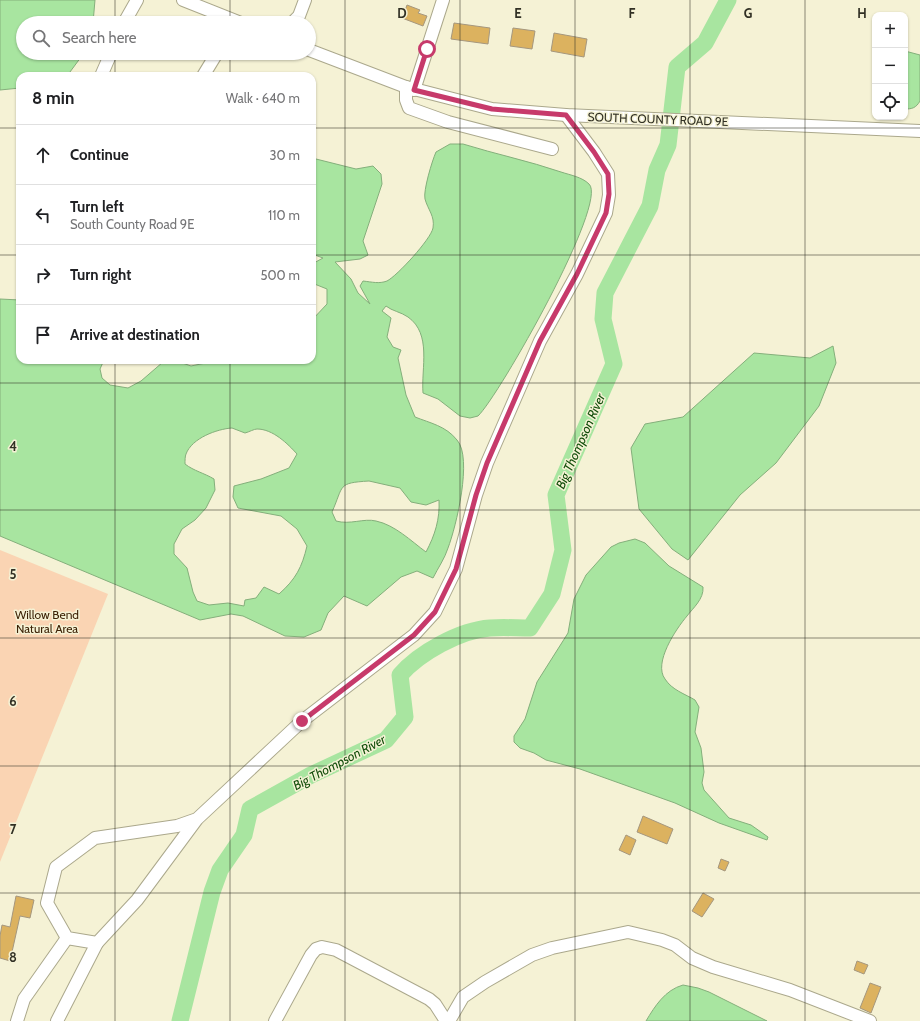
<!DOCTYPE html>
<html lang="en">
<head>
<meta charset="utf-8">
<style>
  :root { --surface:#fff; --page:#f2f2f2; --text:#202124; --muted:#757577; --line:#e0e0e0 }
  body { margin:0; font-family:Cabin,sans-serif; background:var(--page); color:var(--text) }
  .controls { position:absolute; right:12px; top:12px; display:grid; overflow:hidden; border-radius:8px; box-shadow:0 1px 3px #0004 }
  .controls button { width:36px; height:36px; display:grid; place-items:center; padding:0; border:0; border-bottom:1px solid var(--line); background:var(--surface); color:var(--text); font:20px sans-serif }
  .stop { position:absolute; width:12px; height:12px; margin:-9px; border:3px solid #c73a6b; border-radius:50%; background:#fff }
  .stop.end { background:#c73a6b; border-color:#fff; box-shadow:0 1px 4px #0008 }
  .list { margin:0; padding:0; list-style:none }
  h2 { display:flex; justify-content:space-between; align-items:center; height:52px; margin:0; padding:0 16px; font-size:17px }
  h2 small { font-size:13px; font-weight:400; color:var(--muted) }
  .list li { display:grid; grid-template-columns:26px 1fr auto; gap:12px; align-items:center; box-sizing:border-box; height:60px; padding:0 16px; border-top:1px solid var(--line) }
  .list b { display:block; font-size:15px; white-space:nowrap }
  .list p { margin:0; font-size:13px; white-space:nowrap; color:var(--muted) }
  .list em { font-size:13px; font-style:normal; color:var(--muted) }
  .icon { flex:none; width:22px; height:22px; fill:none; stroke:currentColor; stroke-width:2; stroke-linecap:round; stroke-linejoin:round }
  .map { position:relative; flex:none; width:920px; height:1021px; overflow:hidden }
  .search { position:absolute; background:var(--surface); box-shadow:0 1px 3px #0004; left:16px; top:16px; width:300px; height:44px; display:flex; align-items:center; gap:10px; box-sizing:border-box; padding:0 14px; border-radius:22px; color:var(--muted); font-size:15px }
  .panel { position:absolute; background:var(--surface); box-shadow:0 1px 3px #0004; left:16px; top:72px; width:300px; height:292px; border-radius:12px }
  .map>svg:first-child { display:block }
  .green { fill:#fad4b3 }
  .water { fill:#a8e5a0; stroke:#84af7b; fill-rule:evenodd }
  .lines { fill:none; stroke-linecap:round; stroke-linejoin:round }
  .river { stroke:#a8e5a0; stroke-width:17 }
  .building { fill:#dcb25f; stroke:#a5977e }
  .minor-casing { stroke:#aba88c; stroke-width:14 }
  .minor { stroke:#fff; stroke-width:12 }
  .route { stroke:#c73a6b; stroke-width:5 }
  .grid { fill:none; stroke:#313024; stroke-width:1; stroke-opacity:0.55 }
  .labels { text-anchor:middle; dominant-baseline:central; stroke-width:3; stroke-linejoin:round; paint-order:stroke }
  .street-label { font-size:12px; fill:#313024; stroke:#f5f2d5 }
  .park-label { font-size:12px; fill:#3d2206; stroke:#f5f2d5 }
  .water-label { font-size:13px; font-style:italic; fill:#124e0b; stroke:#f5f2d5 }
  .grid-label { font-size:13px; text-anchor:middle; font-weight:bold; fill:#313024; stroke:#f5f2d5; stroke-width:3; stroke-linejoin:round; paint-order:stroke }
</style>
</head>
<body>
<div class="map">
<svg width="920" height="1021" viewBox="0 0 920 1021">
  <rect width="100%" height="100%" fill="#f5f2d5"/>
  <polygon class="green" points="0,550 108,594 0,862"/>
  <g class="water">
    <polygon points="0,0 95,0 93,23 23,23 23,53 84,53 67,76 20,76 20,88 0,90"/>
    <path d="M905 51 920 55V101C916 108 912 109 905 109Z"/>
    <path d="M450 144H463C495 154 529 161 561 172 570 175 582 177 589 184 609 202 499 396 478 416L470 418 460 416 438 399 423 393C421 368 432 334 408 317 401 312 392 311 386 306L382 311 391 318 387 337 393 347 401 350 398 358 406 395 415 417C430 423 446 426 457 440 473 458 456 527 448 548 445 558 438 568 433 578L417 571 401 577 367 606 344 596 328 613 321 630 304 637 285 636 243 616 231 614 200 620 0 536V299L20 300V360H104L100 369 102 378 110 385 128 388 141 381 163 362 174 360 191 366 220 360H312V320L327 304V289L312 283V264L323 258 312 254V158L356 169 373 166 381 174 382 184 363 241 368 255 360 259 335 262 351 279 358 293 370 304 360 286 363 281C372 282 379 284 387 281 397 276 431 239 433 228 435 216 428 210 425 199 423 191 432 161 436 152ZM232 428 245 433C249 432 254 429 257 429 273 429 288 444 297 454L289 468 261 479 234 486 233 497 238 508 281 516 297 529 307 546C302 567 296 579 279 594L264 587 256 598 245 600 244 606 228 603 209 605 197 601 193 592 187 568 174 554V544L182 529 195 520 206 508 215 490 214 479C204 473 194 471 185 464 185 461 185 456 186 454 192 438 217 429 232 428ZM369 481 400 488 411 502 426 505 439 500C440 519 435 535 426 552 411 541 395 525 376 521 364 518 350 525 336 521L332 512C344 485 337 483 369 481Z"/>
    <polygon points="833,346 836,363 819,406 776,463 740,495 688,560 672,549 639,509 631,448 645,424 683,417 754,353 810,358"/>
    <path d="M635 539 645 543 669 566 703 587C704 599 693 608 687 616 676 629 653 663 665 679 672 690 685 694 695 700L699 707 695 732 701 748 704 772 702 783 704 790 729 818 751 825 768 837 767 840 719 823 675 803 580 769 546 760 534 753 520 748 514 742V736L525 719 537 682 568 633 574 599 586 575 611 547 619 543Z"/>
    <path d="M683 985 698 988 709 992 767 1021H646C655 1006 665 990 683 985Z"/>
  </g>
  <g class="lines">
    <path class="river" d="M180 1021 212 892 220 870 244 835 250 809 311 775 386 740 405 717 400 675C419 653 460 630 490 628 503 627 517 628 530 628L552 594 563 550 556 495 614 364 603 319 605 293 650 206 657 170 668 145 677 67 705 43 728 0"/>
  </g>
  <g class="building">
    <polygon points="407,5 420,10 418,13 427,16 423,26 402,18"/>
    <polygon points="454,23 490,28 488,44 451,39"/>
    <polygon points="513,28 535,31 532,49 510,46"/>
    <polygon points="554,33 587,39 584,57 551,51"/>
    <polygon points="643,816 673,829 667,844 637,832"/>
    <polygon points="626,835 636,840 630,855 619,850"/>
    <polygon points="721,859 729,862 725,871 718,868"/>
    <polygon points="703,893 714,899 702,917 692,911"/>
    <polygon points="16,896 34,900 30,918 20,916 10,961 0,958 0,936 2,925 10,927"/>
    <polygon points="857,961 868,965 864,974 854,970"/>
    <polygon points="870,983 881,987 871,1013 860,1008"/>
  </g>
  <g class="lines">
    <defs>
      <g id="minor">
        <polyline points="183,0 241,23"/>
        <polyline points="124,23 137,0"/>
        <polyline points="265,23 273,23"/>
        <polyline points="292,23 299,16 305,0"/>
        <polyline points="309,50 406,87 492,109 566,115 920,131"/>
        <polyline points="101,76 111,53"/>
        <polyline points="203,76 217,53"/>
        <polyline points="406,87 406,100 409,108 448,122 552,149"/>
        <polyline points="414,90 443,0"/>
        <polyline points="197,819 137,900 97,943 67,938 47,903 56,867 95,838 177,826 197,819 302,721 414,635 435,612 456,569 476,495 487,463 540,341 577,274 606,213 609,195 608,174 594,152 566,115"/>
        <polyline points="17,1021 24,999 67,938"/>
        <polyline points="57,1021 97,943"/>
        <polyline points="275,1021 311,955 316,949 322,947 336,950 429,999 435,1004 446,1021"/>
        <polyline points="449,1021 463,997 485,982 532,955 552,948 628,932 662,940 675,945 692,958 713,967 790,990 870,1021"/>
      </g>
    </defs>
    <use href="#minor" class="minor-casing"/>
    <use href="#minor" class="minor"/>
  </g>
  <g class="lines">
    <polyline class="route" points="302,721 414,635 435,612 456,569 476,495 487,463 540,341 577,274 606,213 609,194 608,174 594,152 566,115 492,109 414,90 427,49"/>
  </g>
  <path class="grid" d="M115 0V23M230 0V23M345 0V1021M460 0V1021M575 0V1021M690 0V1021M805 0V1021M115 53V76M230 53V76M0 128H20M312 128H920M0 255H20M312 255H920M115 360V1021M230 360V1021M0 383H920M0 510H920M0 638H920M0 766H920M0 893H920"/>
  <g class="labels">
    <g class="street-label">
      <text transform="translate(658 119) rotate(2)">SOUTH COUNTY ROAD 9E</text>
    </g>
    <g class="park-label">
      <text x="47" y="614">Willow Bend<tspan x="47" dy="14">Natural Area</tspan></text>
    </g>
    <g class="water-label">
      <text transform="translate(580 441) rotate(-66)">Big Thompson River</text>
      <text transform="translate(339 762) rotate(-28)">Big Thompson River</text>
    </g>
  </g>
  <g class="grid-label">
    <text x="402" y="18">D</text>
    <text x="518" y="18">E</text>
    <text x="632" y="18">F</text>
    <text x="748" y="18">G</text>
    <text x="862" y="18">H</text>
    <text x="13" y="451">4</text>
    <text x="13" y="579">5</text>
    <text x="13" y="706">6</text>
    <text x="13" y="834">7</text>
    <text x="13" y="962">8</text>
  </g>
</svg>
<div class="controls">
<button>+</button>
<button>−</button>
<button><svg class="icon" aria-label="locate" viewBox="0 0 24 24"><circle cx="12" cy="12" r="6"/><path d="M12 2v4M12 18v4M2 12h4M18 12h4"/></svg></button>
</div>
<div class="stop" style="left:427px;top:49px"></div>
<div class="stop end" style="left:302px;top:721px"></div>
<div class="search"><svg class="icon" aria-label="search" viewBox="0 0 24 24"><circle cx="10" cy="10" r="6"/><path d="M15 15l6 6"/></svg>Search here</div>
<section class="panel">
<h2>8 min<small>Walk · 640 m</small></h2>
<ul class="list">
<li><svg class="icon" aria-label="ahead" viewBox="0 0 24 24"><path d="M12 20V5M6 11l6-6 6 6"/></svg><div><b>Continue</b></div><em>30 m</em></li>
<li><svg class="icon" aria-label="left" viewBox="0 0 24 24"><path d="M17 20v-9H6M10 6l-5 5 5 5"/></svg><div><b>Turn left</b><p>South County Road 9E</p></div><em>110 m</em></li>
<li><svg class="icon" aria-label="right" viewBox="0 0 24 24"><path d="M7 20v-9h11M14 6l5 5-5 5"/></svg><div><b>Turn right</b></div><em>500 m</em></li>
<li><svg class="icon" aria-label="arrive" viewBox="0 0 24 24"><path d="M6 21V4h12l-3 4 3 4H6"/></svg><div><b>Arrive at destination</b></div></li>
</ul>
</section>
</div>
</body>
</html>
